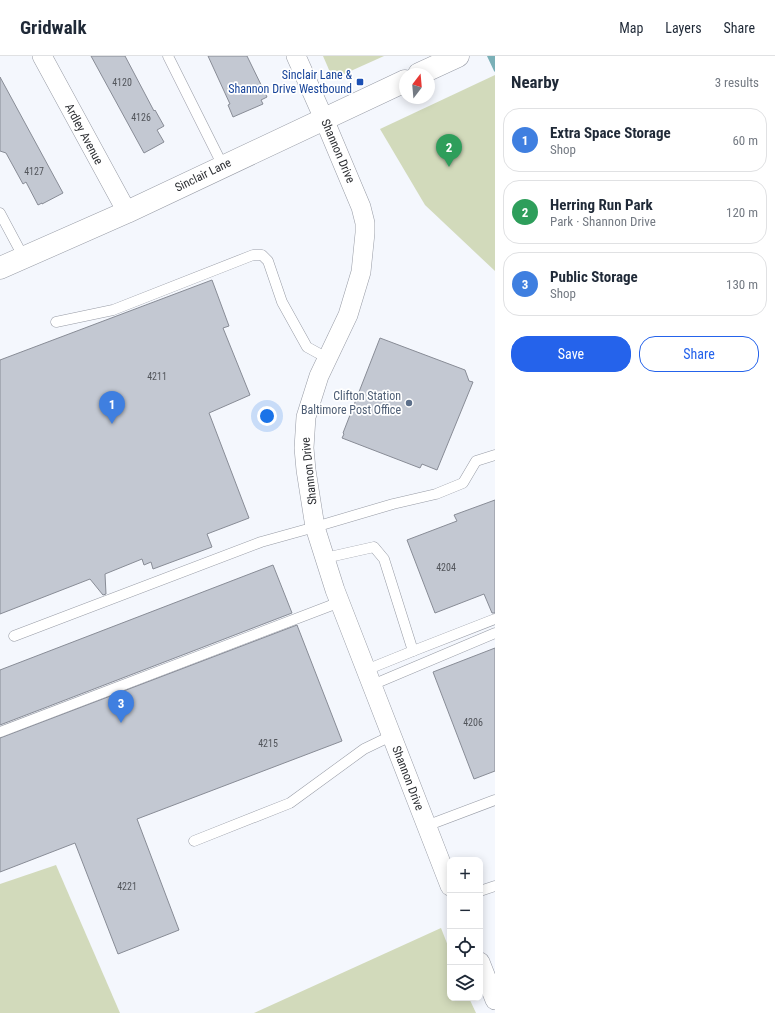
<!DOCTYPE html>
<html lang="en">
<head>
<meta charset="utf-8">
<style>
  :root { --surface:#fff; --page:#f6f6f7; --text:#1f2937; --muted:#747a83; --line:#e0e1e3; --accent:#2563eb }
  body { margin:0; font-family:"Roboto Condensed",sans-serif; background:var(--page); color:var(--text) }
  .controls { position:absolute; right:12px; bottom:12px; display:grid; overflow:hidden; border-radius:8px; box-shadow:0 2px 10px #0003 }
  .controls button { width:36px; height:36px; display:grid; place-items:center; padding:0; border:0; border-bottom:1px solid var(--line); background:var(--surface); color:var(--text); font:20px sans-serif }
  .compass { position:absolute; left:399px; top:12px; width:36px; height:36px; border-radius:50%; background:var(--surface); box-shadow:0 2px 10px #0003; rotate:16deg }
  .you { position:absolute; left:267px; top:360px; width:14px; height:14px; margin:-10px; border:3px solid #fff; border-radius:50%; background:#1a73e8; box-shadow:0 0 0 6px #1a73e833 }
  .badge { display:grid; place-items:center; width:26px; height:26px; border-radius:50%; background:var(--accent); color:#fff; font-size:13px; font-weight:700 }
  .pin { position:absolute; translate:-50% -33px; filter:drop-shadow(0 1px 2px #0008) }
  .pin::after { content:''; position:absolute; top:21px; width:14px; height:12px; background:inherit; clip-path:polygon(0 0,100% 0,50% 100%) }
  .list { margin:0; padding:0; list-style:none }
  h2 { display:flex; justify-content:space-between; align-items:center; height:52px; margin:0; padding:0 16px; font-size:17px }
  h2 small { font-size:13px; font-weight:400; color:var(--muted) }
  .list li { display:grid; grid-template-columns:26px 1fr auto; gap:12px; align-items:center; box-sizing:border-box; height:64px; margin:0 8px 8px; padding:0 8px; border:1px solid var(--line); border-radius:16px }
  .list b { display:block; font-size:15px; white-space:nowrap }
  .list p { margin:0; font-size:13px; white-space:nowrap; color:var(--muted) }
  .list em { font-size:13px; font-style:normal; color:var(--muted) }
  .actions { display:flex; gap:8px; padding:12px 16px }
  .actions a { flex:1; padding:9px 0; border:1px solid var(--accent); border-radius:16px; text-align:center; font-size:14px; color:var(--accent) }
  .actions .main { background:var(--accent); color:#fff }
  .icon { flex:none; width:22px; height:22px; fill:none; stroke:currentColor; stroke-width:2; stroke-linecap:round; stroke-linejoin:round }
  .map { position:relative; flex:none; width:495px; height:957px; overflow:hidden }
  header { display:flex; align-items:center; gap:24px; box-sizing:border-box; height:56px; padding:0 20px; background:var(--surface); border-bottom:1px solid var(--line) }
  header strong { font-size:19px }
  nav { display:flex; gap:22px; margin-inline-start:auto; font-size:14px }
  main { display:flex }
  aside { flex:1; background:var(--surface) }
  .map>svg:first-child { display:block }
  .green { fill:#d2dabb }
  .water { fill:#7ab0b7 }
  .building { fill:#c3c8d2; stroke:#888c96 }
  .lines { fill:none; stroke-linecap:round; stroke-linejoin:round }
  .service-casing { stroke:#979ba5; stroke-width:11 }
  .minor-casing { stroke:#979ba5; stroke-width:20 }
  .secondary-casing { stroke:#979ba5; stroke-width:23 }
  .service { stroke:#fff; stroke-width:10 }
  .minor { stroke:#fff; stroke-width:19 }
  .secondary { stroke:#fff; stroke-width:22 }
  .transit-dot { fill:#1a4fb4; stroke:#fff; stroke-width:1.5 }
  .service-dot { fill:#5c6f8a; stroke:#fff; stroke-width:1.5 }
  .labels { text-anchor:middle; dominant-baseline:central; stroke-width:3.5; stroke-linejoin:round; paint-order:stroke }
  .number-label { font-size:10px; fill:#52555b }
  .transit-label { font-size:12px; fill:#164399; stroke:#fff; text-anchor:end }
  .street-label { font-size:12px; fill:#2d2f33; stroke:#fff }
  .service-label { font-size:12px; fill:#4e5e75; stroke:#fff; text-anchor:end }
</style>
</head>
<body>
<header>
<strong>Gridwalk</strong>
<nav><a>Map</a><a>Layers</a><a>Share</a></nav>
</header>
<main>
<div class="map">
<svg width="495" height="957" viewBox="0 0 495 957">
  <rect width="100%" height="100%" fill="#f4f7fd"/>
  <g class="green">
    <polygon points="323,0 384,0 333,23"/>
    <polygon points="495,19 495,215 425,149 380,73"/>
    <polygon points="56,809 120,957 0,957 0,828"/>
    <polygon points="441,872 450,895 450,942 469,942 476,957 254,957"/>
  </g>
  <polygon class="water" points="487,0 495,0 495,16 494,15"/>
  <g class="building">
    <polygon points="91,0 125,0 154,55 155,54 164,70 157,74 164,86 144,97"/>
    <polygon points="208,0 247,0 267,41 261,44 263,48 233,61 228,49 230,48"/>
    <polygon points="0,21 63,137 42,148 42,147 38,149 26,126 23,128 6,97 0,95"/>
    <polygon points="212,224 229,270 223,272 250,339 209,357 249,462 207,478 212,491 153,513 151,506 144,509 142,503 105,518 106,538 103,539 90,523 0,558 0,304"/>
    <polygon points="380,282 465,314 469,325 473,326 437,414 422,408 420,412 342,382 344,378 343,377"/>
    <polygon points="495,444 495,557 492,557 484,538 435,557 407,484 457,465 454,459"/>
    <polygon points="273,509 292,557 0,669 0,614"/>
    <polygon points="297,569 342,685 137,763 179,874 118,898 75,787 0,816 0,682"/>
    <polygon points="495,592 495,715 474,723 433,616"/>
  </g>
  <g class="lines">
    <defs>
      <g id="service">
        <polyline points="168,0 223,110"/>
        <polyline points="0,157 24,202"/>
        <polyline points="56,266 113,254 253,199 262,199 268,205 282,246 307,291 327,302"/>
        <polyline points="325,502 374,491 384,503 413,595 366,614"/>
        <polyline points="14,580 261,486 315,471 393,448 436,438 463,427 476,405 495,399"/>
        <polyline points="413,595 495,563"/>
        <polyline points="372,629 495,577"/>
        <polyline points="0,676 340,546"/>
        <polyline points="426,770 495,744"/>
        <polyline points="194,785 290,747 364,693 391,680"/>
        <polyline points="480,835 495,830"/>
      </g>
      <g id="minor">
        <polyline points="42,0 127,156"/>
        <polyline points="296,0 324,63 361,151 365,167 365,177 361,216 348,259 319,320 306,361 304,392 306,414 315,471 335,534 450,830"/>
        <polyline points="480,906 495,944"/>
      </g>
      <g id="secondary">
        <polyline points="419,18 458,0"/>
        <polyline points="0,212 127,156 405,25"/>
      </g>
    </defs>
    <use href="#service" class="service-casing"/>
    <use href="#minor" class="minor-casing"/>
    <use href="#secondary" class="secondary-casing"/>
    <use href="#service" class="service"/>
    <use href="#minor" class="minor"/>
    <use href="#secondary" class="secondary"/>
  </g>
  <rect class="transit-dot" x="356" y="22" width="8" height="8" rx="2"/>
  <circle class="service-dot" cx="409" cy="347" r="4"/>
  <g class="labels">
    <g class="number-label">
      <text x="122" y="26">4120</text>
      <text x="141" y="61">4126</text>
      <text x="34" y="115">4127</text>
      <text x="157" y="320">4211</text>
      <text x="446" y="511">4204</text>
      <text x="473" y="666">4206</text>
      <text x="268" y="687">4215</text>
      <text x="127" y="830">4221</text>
    </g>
    <g class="transit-label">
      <text x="352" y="19">Sinclair Lane &amp;<tspan x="352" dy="14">Shannon Drive Westbound</tspan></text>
    </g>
    <g class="street-label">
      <text transform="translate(84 78) rotate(62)">Ardley Avenue</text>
      <text transform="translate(338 95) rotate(67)">Shannon Drive</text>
      <text transform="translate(203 119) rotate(-26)">Sinclair Lane</text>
      <text transform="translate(309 415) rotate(-96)">Shannon Drive</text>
      <text transform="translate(408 722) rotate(69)">Shannon Drive</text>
    </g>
    <g class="service-label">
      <text x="401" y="340">Clifton Station<tspan x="401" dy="14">Baltimore Post Office</tspan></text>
    </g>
  </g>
</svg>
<div class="controls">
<button>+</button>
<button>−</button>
<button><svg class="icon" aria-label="locate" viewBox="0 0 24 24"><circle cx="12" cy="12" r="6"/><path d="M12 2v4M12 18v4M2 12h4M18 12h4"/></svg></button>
<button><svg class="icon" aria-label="layers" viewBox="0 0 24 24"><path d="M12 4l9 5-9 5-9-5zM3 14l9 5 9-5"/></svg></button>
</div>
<svg class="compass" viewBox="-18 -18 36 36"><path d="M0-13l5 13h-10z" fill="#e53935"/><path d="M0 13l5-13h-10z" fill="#747a83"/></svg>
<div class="you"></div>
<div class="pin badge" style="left:112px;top:368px;background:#3f7fe0">1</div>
<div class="pin badge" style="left:449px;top:111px;background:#2e9e5b">2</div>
<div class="pin badge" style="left:121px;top:667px;background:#3f7fe0">3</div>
</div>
<aside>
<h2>Nearby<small>3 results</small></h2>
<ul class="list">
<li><span class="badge" style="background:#3f7fe0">1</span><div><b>Extra Space Storage</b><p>Shop</p></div><em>60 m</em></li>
<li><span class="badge" style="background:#2e9e5b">2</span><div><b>Herring Run Park</b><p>Park · Shannon Drive</p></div><em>120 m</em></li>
<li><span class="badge" style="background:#3f7fe0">3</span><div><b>Public Storage</b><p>Shop</p></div><em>130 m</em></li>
</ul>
<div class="actions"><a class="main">Save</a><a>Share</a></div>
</aside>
</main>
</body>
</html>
